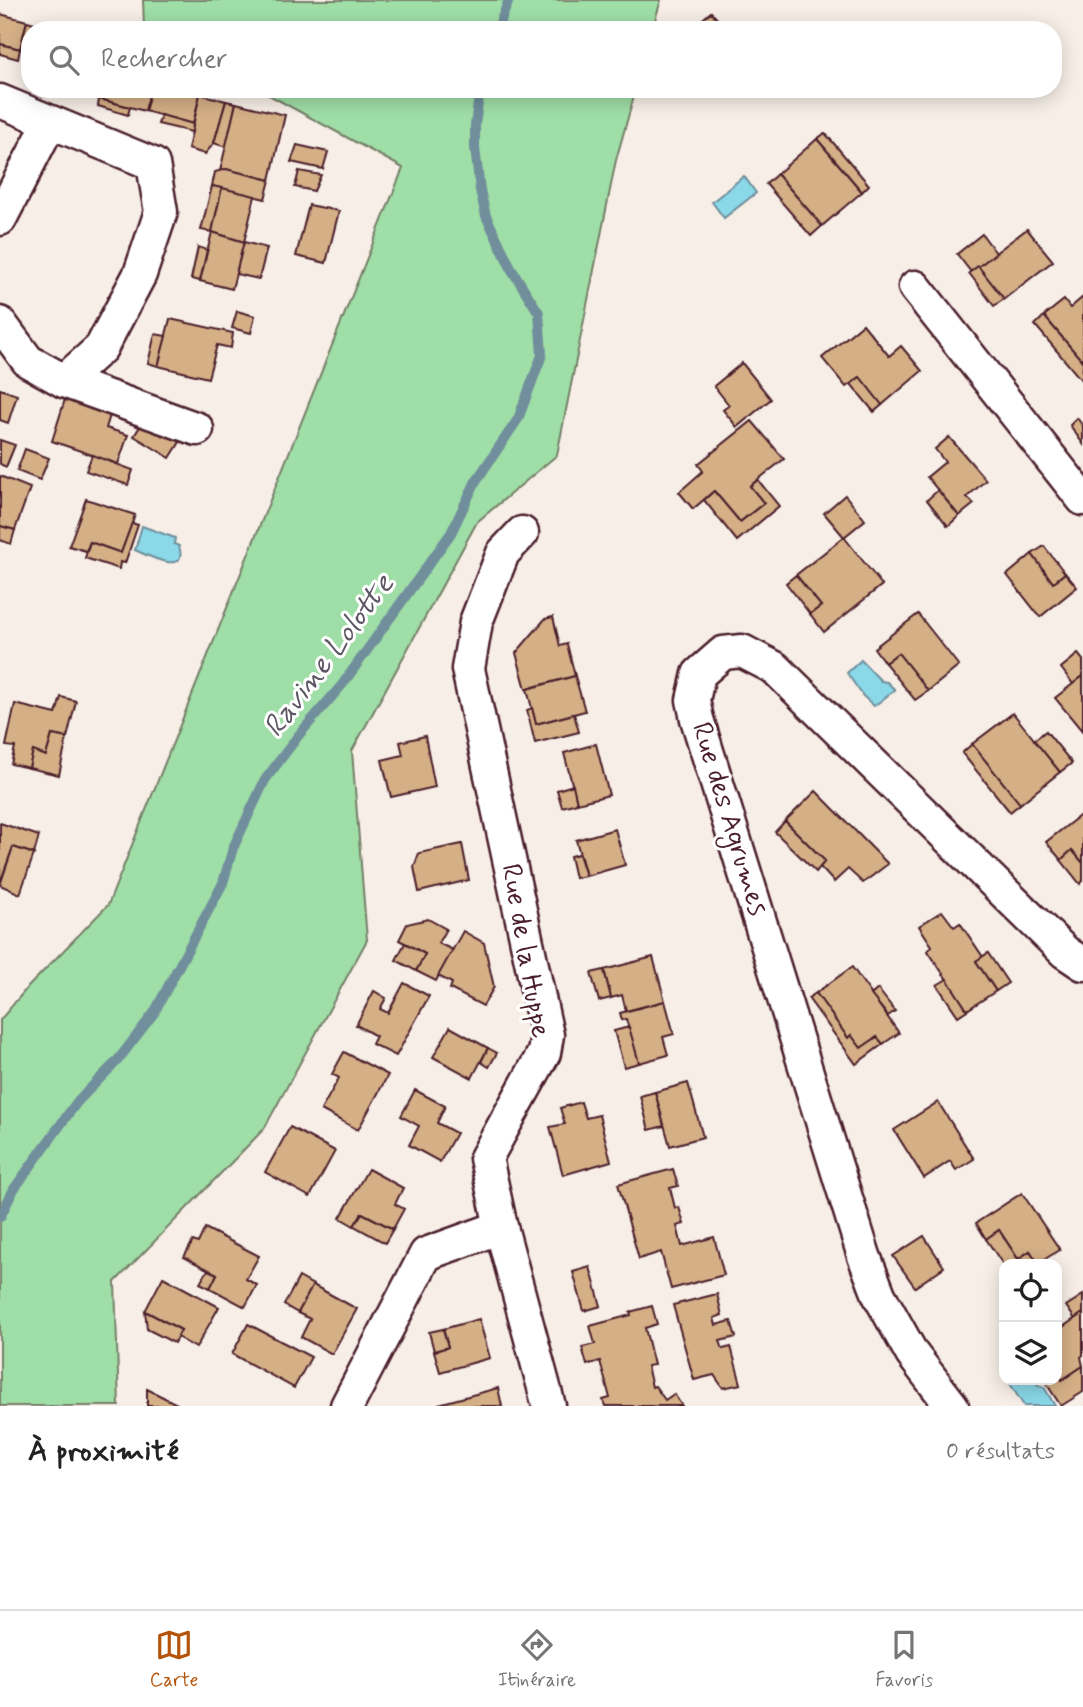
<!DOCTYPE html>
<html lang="fr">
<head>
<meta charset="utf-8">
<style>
  :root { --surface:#fff; --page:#f6f6f6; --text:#222; --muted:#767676; --line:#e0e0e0; --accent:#b45309 }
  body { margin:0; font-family:Mynerve,sans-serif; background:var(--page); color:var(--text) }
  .controls { position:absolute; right:21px; bottom:21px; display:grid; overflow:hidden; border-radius:14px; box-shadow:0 4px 18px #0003 }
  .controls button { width:63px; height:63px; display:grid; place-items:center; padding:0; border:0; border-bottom:2px solid var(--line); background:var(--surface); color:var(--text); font:35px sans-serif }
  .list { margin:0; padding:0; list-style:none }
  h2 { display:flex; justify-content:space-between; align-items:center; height:91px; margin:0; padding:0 28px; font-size:30px }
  h2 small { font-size:23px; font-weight:400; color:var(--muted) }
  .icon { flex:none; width:38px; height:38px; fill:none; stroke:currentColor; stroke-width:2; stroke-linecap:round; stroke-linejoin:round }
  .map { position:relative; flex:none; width:1083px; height:1406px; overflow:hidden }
  .search { position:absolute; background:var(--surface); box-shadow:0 4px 18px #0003; left:21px; right:21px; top:21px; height:77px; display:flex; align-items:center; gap:18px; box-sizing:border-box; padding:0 24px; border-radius:28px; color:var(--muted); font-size:26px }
  .sheet { height:203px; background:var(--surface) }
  nav { display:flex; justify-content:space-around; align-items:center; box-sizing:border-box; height:98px; border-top:2px solid var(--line); background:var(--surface); font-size:19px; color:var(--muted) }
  nav a { display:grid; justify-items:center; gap:4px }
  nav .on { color:var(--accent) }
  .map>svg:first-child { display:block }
  .green { fill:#9fdea6; stroke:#747e68; stroke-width:2 }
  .water { fill:#8ad8e8; stroke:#708e9c; stroke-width:2 }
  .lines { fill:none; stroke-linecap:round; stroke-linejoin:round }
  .stream { stroke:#708e9c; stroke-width:10 }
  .building { fill:#d5af86; stroke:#4a1f2b; stroke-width:2 }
  .minor-casing { stroke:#4a1f2b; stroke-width:37 }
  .minor { stroke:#fff; stroke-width:32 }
  .labels { text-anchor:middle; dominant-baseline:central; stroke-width:6; stroke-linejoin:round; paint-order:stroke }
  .street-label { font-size:28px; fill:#4a1f2b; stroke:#fff }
  .water-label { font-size:30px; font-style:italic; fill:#5d5664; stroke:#fff }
</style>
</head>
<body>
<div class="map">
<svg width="1083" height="1406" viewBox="0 0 1083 1406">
  <rect width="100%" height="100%" fill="#f7efe7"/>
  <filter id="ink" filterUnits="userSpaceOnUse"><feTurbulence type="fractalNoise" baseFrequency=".0143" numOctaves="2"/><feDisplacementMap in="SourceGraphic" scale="14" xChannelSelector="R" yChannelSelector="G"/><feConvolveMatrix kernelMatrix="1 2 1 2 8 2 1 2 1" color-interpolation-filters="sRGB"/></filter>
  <g filter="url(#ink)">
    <g class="green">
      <polygon points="143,0 661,0 652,30 149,30 144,27"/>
      <polygon points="258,89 636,89 616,160 557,455 477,522 352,751 367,940 264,1129 115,1282 119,1406 0,1406 0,1020 27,988 108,905 403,168"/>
    </g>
    <g class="water">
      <polygon points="744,176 756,193 724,218 712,202"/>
      <path d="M142 526 175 538 174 544 179 546C189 577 146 555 135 550Z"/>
      <polygon points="861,660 881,681 887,682 895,690 874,706 863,696 847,673"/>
      <polygon points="1012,1380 1034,1380 1038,1385 1044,1387 1055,1406 1024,1406 1009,1382"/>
    </g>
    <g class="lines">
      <g class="stream">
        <polyline points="497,30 509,0"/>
        <polyline points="0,1217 14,1189 77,1102 118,1060 154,1013 223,883 233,848 265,780 298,736 342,685 451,533 476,481 518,419 542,355 539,313 512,270 486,216 480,190 475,148 475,125 480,89"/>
      </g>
    </g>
    <g class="building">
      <polygon points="711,12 727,30 690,30"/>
      <polygon points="0,14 27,21 20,49 0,44"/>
      <polygon points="27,21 42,25 41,30 30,30 30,51 20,49"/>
      <polygon points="0,44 20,49 18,59 0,54"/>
      <polygon points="101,89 151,89 145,111 99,99"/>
      <polygon points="151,89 180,89 200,94 193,124 145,111"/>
      <polygon points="200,94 226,101 214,143 205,154 188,149"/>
      <polygon points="99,99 130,107 128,115 98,106"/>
      <polygon points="226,101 236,103 226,147 214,143"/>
      <polygon points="236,103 285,115 270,180 226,169 220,171"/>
      <polygon points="161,115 193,124 192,132 158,124"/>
      <polygon points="825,133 869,185 862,192 817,139"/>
      <polygon points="817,139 862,192 822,226 777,174"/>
      <polygon points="297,145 328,152 323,169 291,162"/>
      <polygon points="226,169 270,180 265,199 212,186 215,172"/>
      <polygon points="299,171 321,175 314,191 295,187"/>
      <polygon points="777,174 822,226 811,236 766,184"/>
      <polygon points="212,186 222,188 212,232 201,230"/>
      <polygon points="222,188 255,196 244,242 212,232"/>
      <polygon points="309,205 339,211 326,263 296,256"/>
      <polygon points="1027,229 1053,261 1004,299 978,266"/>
      <polygon points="212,232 244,242 232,289 200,281"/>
      <polygon points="982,234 996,253 971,272 957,254"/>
      <polygon points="244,242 267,248 259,279 236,274"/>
      <polygon points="198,247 207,250 200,281 191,279"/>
      <polygon points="978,266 1004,299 994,306 969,273"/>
      <polygon points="1083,297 1083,362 1044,316 1064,300 1070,308"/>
      <polygon points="237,311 255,316 251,333 232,328"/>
      <polygon points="1044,316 1083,362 1082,381 1035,325"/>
      <polygon points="170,319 233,333 231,348 217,345 208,378 158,366"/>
      <polygon points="863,324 889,356 901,346 922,371 882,405 860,377 846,387 822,358"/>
      <polygon points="155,334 166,336 158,366 148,363"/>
      <polygon points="742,363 771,399 737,427 723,410 729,405 714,386"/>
      <polygon points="860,377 882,405 874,412 851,384"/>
      <polygon points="0,389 17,395 8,423 0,420"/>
      <polygon points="66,396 111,412 106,428 128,435 118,464 52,441"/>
      <polygon points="1077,418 1083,426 1083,444 1070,425"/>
      <polygon points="144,420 180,442 170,458 134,436"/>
      <polygon points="752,421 784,459 750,486 764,503 740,522 714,491 693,509 679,492 703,471 698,464"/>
      <polygon points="949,437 986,480 967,497 974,504 959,516 927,477 945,462 935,449"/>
      <polygon points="0,440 15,445 6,467 0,464"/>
      <polygon points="25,449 49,458 40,480 17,471"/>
      <polygon points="92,455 133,470 128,485 86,471"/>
      <polygon points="0,476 30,488 15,530 0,526"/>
      <polygon points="758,480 779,506 737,541 704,500 714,491 740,522 764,503 750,486"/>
      <polygon points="938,490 959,516 948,526 927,500"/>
      <polygon points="845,495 865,520 844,537 824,513"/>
      <polygon points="86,499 135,515 121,553 90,542 86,551 69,546"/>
      <polygon points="132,523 138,525 125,563 120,562 119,569 85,558 90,542 121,553"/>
      <polygon points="0,526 15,530 11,544 0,540"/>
      <polygon points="844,537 882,585 824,632 810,614 821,606 796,575"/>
      <polygon points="1044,546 1065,573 1053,583 1032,554"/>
      <polygon points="1032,554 1053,583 1065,573 1077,587 1040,617 1007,575"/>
      <polygon points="796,575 821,606 810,614 786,583"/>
      <polygon points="918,614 959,666 928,691 898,653 885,663 874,648"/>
      <polygon points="553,617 560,646 567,644 575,676 526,689 516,653 545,619"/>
      <polygon points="898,653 928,691 915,700 885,663"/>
      <polygon points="1078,654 1083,660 1083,676 1073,684 1061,668"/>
      <polygon points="575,676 585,711 536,724 527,689"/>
      <polygon points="1083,676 1083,732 1055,698"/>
      <polygon points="61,697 76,701 67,738 52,735 46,756 33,751 29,768 11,764 15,747 6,746 15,704 56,714"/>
      <polygon points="532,708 536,724 574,714 579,732 535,743 527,710"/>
      <polygon points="1013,713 1060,772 1020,804 972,744"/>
      <polygon points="1046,731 1072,763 1060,772 1034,740"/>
      <polygon points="52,735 67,738 59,775 29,768 33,751 46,756"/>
      <polygon points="425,736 435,787 391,797 382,760 403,755 400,742"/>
      <polygon points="596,744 609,795 577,803 564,753"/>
      <polygon points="972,744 1020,804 1010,812 962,753"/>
      <polygon points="573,785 577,803 562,807 557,790"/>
      <polygon points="816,791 888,864 863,883 848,869 834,882 820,867 825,861 785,821"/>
      <polygon points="1083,813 1083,863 1072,850 1061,860 1046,842"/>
      <polygon points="785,821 825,861 816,872 775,832"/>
      <polygon points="0,823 39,836 34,854 13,847 0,883"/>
      <polygon points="615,829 625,865 586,876 576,840"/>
      <polygon points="462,844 469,880 419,892 414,867 419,853"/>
      <polygon points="13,847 34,854 20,894 0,885"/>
      <polygon points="1072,850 1083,863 1083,881 1080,884 1061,860"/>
      <polygon points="579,854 586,876 575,878 570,856"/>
      <polygon points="942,911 954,927 960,923 983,957 976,961 996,991 967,1010 928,951 932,946 919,926"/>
      <polygon points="428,919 446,929 438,943 453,950 436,981 416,971 425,954 399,940 407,924"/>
      <polygon points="463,931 484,943 494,987 483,1006 450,989 452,983 438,976"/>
      <polygon points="405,943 425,954 416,971 396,960"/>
      <polygon points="988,953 1008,983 996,991 976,961"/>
      <polygon points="653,957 665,1001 626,1011 622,995 611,998 604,970"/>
      <polygon points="852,967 899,1033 883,1044 877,1037 861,1048 851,1035 848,1038 816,993"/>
      <polygon points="604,970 611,998 599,1001 591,973"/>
      <polygon points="947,979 967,1010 958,1016 937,985"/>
      <polygon points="404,983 429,996 396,1056 372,1044 376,1036 356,1025 374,991 386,998 380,1009 388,1013"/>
      <polygon points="878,989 895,1011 888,1016 871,995"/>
      <polygon points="816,993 848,1038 851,1035 861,1048 877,1037 883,1044 856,1064 808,998"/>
      <polygon points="665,1001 674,1034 663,1037 668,1055 639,1063 626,1019 622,1020 620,1013"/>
      <polygon points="450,1027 488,1048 472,1078 433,1057"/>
      <polygon points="629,1027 639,1063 624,1067 614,1031"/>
      <polygon points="488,1048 497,1053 489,1067 481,1062"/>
      <polygon points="344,1052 388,1075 358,1130 321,1110 339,1078 332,1074"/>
      <polygon points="688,1083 703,1137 670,1146 655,1092"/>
      <polygon points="415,1090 445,1106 437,1123 456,1133 440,1162 409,1145 419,1126 401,1116"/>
      <polygon points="655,1092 664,1126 649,1130 640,1096"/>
      <polygon points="581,1102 586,1118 599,1115 611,1161 563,1175 550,1127 565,1124 560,1108"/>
      <polygon points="938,1102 974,1159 956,1170 950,1161 924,1178 894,1130"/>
      <polygon points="290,1127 335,1151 310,1197 265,1172"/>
      <polygon points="368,1169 403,1188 395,1204 404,1209 393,1229 362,1213 354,1226 340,1218"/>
      <polygon points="673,1169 678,1186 670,1188 675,1208 679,1207 684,1224 677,1226 682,1246 714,1237 724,1275 671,1289 661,1252 639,1259 618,1184"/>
      <polygon points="1022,1193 1060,1250 1038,1263 1030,1251 1018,1259 999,1230 986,1239 976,1223"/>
      <polygon points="362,1213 393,1229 385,1243 354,1226"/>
      <polygon points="205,1228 259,1256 246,1279 257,1285 245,1307 210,1288 217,1274 184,1257 193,1241 198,1243"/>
      <polygon points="999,1230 1018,1259 1030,1251 1038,1263 1004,1264 1004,1266 986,1239"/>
      <polygon points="924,1236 944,1267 915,1287 893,1256"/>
      <polygon points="590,1267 601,1306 584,1311 573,1272"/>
      <polygon points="208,1270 217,1274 210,1288 200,1283"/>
      <polygon points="163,1277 219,1307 196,1348 177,1337 181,1330 145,1311"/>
      <polygon points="299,1277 313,1285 298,1313 284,1305"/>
      <polygon points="313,1285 357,1309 332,1354 301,1337 310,1319 298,1313"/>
      <polygon points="717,1294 722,1315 714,1318 716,1325 731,1321 736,1337 720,1341 723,1349 731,1347 741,1384 723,1388 714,1375 694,1380 673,1305"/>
      <polygon points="1083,1295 1083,1313 1075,1319 1066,1306"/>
      <polygon points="652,1306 657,1324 645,1328 654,1365 647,1366 652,1387 655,1386 665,1400 674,1394 682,1406 605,1406 603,1400 610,1398 600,1361 587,1365 582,1347 595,1344 590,1326 631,1315 630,1312"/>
      <polygon points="145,1311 181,1330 174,1343 147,1329"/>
      <polygon points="1083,1313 1083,1355 1081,1357 1083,1366 1062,1380 1057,1371 1057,1331"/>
      <polygon points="479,1319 490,1358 440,1372 434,1351 448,1347 443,1329"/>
      <polygon points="248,1324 311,1357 294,1388 232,1354"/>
      <polygon points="443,1329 448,1347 434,1351 429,1332"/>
      <polygon points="1083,1366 1083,1392 1061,1406 1044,1380 1057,1380 1057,1371 1062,1380"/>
      <polygon points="498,1388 502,1406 440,1406 439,1404"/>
      <polygon points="147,1389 177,1404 176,1406 147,1406"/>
    </g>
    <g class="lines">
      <defs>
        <g id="minor">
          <polyline points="0,101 153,164 161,212 140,274 101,348 64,381"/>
          <polyline points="0,219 50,122"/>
          <polyline points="915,287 1083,499"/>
          <polyline points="0,323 28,361 64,381 197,429"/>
          <polyline points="522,533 503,553 476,622 468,669 547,1035 544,1053 486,1158 501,1227 549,1406"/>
          <polyline points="347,1406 426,1254 501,1227"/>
          <polyline points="952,1406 912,1354 879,1295 864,1256 697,719 693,700 699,674 723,653 742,651 775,668 1065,952 1083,964"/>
        </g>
      </defs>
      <use href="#minor" class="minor-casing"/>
      <use href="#minor" class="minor"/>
    </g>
  </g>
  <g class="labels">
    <g class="street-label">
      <text transform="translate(729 819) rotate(73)">Rue des Agrumes</text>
      <text transform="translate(525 951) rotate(80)">Rue de la Huppe</text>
    </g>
    <g class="water-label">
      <text transform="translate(329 656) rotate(-53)">Ravine Lolotte</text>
    </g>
  </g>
</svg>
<div class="controls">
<button><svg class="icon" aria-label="locate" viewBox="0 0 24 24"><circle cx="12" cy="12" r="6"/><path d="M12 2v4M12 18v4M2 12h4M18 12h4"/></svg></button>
<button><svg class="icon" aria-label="layers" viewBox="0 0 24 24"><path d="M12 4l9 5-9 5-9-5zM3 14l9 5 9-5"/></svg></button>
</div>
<div class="search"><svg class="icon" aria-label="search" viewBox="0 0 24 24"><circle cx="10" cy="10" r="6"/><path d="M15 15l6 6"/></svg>Rechercher</div>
</div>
<section class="sheet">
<h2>À proximité<small>0 résultats</small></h2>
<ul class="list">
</ul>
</section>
<nav>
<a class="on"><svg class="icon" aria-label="map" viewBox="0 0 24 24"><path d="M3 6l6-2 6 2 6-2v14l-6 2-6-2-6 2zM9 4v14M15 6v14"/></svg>Carte</a>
<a><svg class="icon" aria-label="directions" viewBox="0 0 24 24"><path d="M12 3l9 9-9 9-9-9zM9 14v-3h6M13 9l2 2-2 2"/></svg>Itinéraire</a>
<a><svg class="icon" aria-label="saved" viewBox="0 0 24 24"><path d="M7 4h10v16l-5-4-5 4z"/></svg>Favoris</a>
</nav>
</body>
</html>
